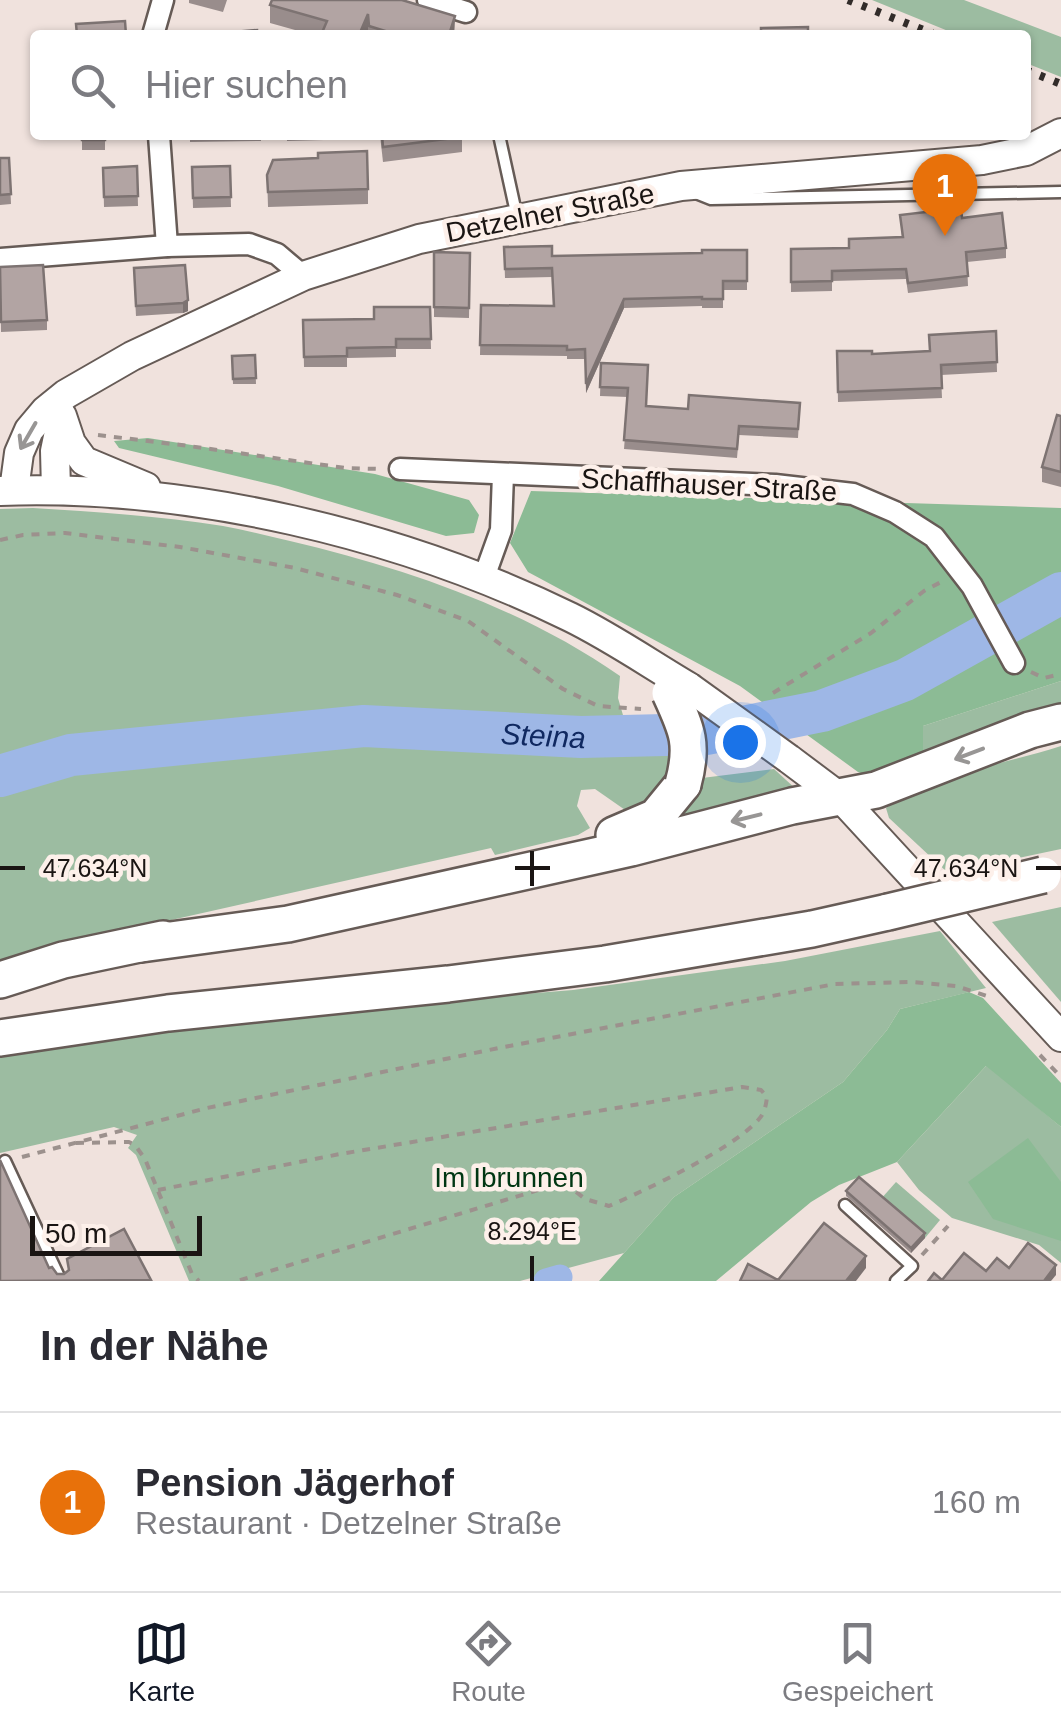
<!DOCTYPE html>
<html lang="de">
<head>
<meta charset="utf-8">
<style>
  :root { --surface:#fff; --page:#f2f2f3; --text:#2b2b33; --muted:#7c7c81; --line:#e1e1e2; --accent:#111827 }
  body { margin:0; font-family:Helvetica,sans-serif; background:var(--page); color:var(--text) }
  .scale { position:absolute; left:30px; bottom:25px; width:172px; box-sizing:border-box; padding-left:10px; border:5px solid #1a1513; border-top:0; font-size:28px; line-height:35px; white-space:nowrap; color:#1a1513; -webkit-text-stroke:8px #fdf0ea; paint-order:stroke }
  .you { position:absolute; left:740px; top:742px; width:35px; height:35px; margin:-25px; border:8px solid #fff; border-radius:50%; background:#1a73e8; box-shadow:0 0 0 15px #1a73e833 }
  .badge { display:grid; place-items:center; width:65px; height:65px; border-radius:50%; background:var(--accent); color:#fff; font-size:32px; font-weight:700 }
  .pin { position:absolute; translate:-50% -82px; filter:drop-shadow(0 2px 5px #0008) }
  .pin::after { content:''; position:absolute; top:52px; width:35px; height:30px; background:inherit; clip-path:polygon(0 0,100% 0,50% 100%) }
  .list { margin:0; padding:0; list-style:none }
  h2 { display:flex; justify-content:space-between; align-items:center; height:130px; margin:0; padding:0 40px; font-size:42px }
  h2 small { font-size:32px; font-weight:400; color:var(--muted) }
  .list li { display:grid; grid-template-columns:65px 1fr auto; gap:30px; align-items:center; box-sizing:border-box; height:180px; padding:0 40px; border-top:2px solid var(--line) }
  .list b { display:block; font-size:38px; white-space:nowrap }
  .list p { margin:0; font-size:32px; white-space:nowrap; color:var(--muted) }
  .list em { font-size:32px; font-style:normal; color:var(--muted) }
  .icon { flex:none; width:55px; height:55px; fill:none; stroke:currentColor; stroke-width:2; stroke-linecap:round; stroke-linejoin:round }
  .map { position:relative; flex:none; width:1061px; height:1281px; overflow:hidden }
  .search { position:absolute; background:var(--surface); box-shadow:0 2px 8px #0004; left:30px; right:30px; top:30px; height:110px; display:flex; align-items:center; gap:25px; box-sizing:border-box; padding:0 35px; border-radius:10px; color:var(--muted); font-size:38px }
  .sheet { height:310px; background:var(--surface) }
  nav { display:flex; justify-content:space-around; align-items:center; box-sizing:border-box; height:140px; border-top:2px solid var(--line); background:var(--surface); font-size:28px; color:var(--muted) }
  nav a { display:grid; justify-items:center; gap:5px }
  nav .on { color:var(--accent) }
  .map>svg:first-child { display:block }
  .green { fill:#9cbca1 }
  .forest { fill:#8cbb95 }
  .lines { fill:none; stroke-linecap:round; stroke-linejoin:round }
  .canal { stroke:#9eb7e6; stroke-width:25 }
  .river { stroke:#9eb7e6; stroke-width:42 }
  .lane-casing { stroke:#665b56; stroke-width:15 }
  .street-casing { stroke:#665b56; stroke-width:25 }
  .secondary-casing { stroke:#665b56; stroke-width:32 }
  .highway-casing { stroke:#665b56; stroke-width:40 }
  .path { stroke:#9c918d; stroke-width:4; stroke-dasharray:8 8; stroke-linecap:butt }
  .lane { stroke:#fff; stroke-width:10 }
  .street { stroke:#fff; stroke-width:20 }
  .secondary { stroke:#fff; stroke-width:28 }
  .highway { stroke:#fff; stroke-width:35 }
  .rail { stroke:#322c2a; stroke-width:8; stroke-dasharray:5 10; stroke-linecap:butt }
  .secondary-bridge-casing { stroke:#665b56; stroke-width:32; stroke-linecap:butt }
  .highway-bridge-casing { stroke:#665b56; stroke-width:40; stroke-linecap:butt }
  .secondary-bridge { stroke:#fff; stroke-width:28 }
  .highway-bridge { stroke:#fff; stroke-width:35 }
  .wall { fill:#998d8c }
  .shaded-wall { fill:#7d7372 }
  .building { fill:#b2a4a3; stroke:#7d7372; stroke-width:2.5 }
  .oneway { stroke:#989695 }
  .ticks { fill:none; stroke:#1a1513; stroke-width:4 }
  .labels { text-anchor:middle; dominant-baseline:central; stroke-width:9; stroke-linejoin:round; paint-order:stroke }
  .street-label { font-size:28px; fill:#1a1513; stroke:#fdf0ea }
  .park-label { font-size:28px; fill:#003613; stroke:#fdf0ea }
  .water-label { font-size:30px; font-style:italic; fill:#102961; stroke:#fdf0ea }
  .ticks-label { font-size:25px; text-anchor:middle; fill:#1a1513; stroke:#fdf0ea; stroke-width:9; stroke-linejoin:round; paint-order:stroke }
</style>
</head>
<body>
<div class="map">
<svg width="1061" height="1281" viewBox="0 0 1061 1281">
  <rect width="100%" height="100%" fill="#f0e2dd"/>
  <g class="green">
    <polygon points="872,0 964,0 1061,37 1061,77 1026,63 1026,35 958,35"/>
    <path d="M33 508C96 512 160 516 223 526 245 530 267 536 290 541 405 568 522 608 620 676L618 698 625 722 663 720C677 765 672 789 628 812L595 789 581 790 577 806 590 828 578 835 495 855 491 848 51 947 0 963V509Z"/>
    <polygon points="1061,681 1061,710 923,761 923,726"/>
    <path d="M1061 746V849L948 873 889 818 886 808C938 773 1002 765 1061 746Z"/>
    <polygon points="774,769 797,790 664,823 694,779"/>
    <polygon points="1061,907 1061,1002 992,922"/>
    <polygon points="940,931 986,988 900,1009 887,1030 843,1082 674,1197 624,1253 520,1281 189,1281 136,1155 128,1148 137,1135 114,1127 0,1153 0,1055 33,1049 355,1008 573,990 785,961"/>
    <polygon points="987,1065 1061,1127 1061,1263 1039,1245 952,1218 919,1190 897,1162"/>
    <polygon points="896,1182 940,1220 925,1238 880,1200"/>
  </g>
  <g class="forest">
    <polygon points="148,438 375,474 469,500 479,515 474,533 446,536 278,486 119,448 114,441"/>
    <polygon points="531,491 1061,508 1061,681 923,726 923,761 870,776 858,772 740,686 528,572 510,543"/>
    <polygon points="969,992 983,998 1061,1083 1061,1127 986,1066 897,1162 839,1185 811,1202 716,1281 599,1281 674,1197 843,1082 887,1030 900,1009"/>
    <polygon points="1028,1138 1061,1182 1061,1241 993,1219 968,1182"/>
  </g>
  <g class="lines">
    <polyline class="canal" points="546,1281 560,1277"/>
    <path class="river" id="s1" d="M0 776 71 755 364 726 581 737 707 734 822 711 905 680 1061 593"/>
    <defs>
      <g id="lane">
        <polyline points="499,135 517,217"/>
        <polyline points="696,193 711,199 1061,192"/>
        <polyline points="5,1161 61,1281"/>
        <polyline points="845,1205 912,1266 896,1281"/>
      </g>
      <g id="street">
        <polyline points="428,0 466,12"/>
        <polyline points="153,35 163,0"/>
        <polyline points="159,135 167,246"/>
        <polyline points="0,259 167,246 249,244 277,254 303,276"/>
        <polyline points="400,469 775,485 853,494 895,512 934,537 972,586 1014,663"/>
        <polyline points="483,580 501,530 503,474"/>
      </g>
      <g id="secondary">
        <polyline points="62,416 71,443 84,461 146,487"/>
        <polyline points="14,490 19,453 29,430 45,411 66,394 132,356 303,276 419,239 681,186 982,160 1026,151 1061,133"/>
        <polyline points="56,490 55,451 61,422"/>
        <path d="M0 491C190 484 400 534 570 617 611 637 650 664 689 687"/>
        <polyline points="789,759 841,798 1061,1037"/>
      </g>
      <g id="highway">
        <polyline points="614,835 656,817 683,784"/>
        <polyline points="141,944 288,924 631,848 792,806 876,790 1030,730 1061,722"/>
        <polyline points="0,980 63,960 163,939"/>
        <polyline points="0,1038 168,1013 448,984 605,964 812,929 888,912"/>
      </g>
    </defs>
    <use href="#lane" class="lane-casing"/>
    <use href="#street" class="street-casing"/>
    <use href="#secondary" class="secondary-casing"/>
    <use href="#highway" class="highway-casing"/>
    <g class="path">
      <polyline points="98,435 189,446 345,468 381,469"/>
      <polyline points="0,540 23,535 65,533 180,547 295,568 397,595 468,621 563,689 598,706 641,709"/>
      <polyline points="1031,672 1044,678 1061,674"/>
      <polyline points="773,693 871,633 924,591 943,581"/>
      <polyline points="1040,1055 1061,1077"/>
      <polyline points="76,1143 129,1142 135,1145 145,1159 192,1274 199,1281"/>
      <polyline points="22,1157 207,1108 499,1048 835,984 912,982 956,986 987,996"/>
      <path d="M158 1190 340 1154 742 1087 761 1090 767 1097C766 1105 765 1112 759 1119 735 1148 646 1190 609 1206L585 1199 569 1186 545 1188 237 1281"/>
      <polyline points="922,1255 948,1226"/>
    </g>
    <use href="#lane" class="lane"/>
    <use href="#street" class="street"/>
    <use href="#secondary" class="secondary"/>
    <use href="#highway" class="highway"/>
    <g class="rail">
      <polyline points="848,0 936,35"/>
      <polyline points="1026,70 1061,84"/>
    </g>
    <defs>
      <polyline id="secondary-bridge" points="689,687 789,759"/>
      <g id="highway-bridge">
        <path d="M670 693C687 730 694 744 683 784"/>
        <polyline points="888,912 1043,875"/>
      </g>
    </defs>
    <use href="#secondary-bridge" class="secondary-bridge-casing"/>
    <use href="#highway-bridge" class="highway-bridge-casing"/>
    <use href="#secondary-bridge" class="secondary-bridge"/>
    <use href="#highway-bridge" class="highway-bridge"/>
  </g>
  <g class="wall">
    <polygon points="189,0 227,0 223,12 189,3"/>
    <polygon points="270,5 455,16 454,35 368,35 368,32 366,35 313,35 270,23"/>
    <polygon points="82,135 120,135 120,139 105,139 105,150 82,150"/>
    <polygon points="190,135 261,135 261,141 190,142"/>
    <polygon points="287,135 326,135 324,140 287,141"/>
    <polygon points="380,135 462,135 462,152 383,162"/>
    <polygon points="0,158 9,158 11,204 0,205"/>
    <polygon points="137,166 138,206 104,207 103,168"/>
    <polygon points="230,166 231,207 193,208 192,167"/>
    <polygon points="267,175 368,189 368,204 268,207"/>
    <polygon points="900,215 962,218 1006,248 1006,258 967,262 968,286 908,293 906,279 832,281 832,291 791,292 791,249 849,248 902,237"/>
    <polygon points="504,247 552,256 702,253 747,250 747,290 723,290 723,308 702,308 702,306 624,308 586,393 585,359 567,359 567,356 480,355 481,305 553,306 552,277 505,278"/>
    <polygon points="434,252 470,253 469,318 434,317"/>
    <polygon points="185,265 188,311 183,313 136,316 134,278"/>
    <polygon points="0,267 47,320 47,330 1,332"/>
    <polygon points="430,307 431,349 396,349 396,357 347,358 347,367 304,367 303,320 374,319"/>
    <polygon points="996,331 997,372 941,375 942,398 838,402 837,351 872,354 929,351"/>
    <polygon points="255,355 256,384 233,384 232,356"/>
    <polygon points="601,363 647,406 688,409 800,403 798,438 739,435 737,458 624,449 628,397 600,396"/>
    <polygon points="1061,416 1061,487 1042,482 1042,467"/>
    <polygon points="846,1191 925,1238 911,1253 846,1196"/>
  </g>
  <g class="shaded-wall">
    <polygon points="368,14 368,32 366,35 359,35"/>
    <polygon points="455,16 454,35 449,35"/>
    <polygon points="624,299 624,308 586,393 586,384"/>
    <polygon points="188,300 188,311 183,313 183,303"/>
    <polygon points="925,1233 925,1238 911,1253 911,1248"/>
    <polygon points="866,1256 866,1268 856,1281 846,1281"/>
    <polygon points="1056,1265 1056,1275 1051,1281 1044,1281"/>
  </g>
  <g class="building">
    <polygon points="272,0 402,0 455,16 449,35 398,35 369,26 368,14 359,35 321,35 327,21 270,5"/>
    <polygon points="125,21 126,35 77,35 76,24"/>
    <polygon points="808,27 808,35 761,35 761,28"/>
    <polygon points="257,30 257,35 234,35 234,32"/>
    <rect x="82" y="135" width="23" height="5"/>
    <polygon points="382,135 462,135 462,137 383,147"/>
    <polygon points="367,151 368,189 268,192 267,175 273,160 318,158 318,153"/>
    <polygon points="0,158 9,158 11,194 0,195"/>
    <polygon points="137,166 138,196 104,197 103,168"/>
    <polygon points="230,166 231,197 193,198 192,167"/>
    <polygon points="961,208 962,218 1002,213 1006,248 966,252 968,276 908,283 906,269 832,271 832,281 791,282 791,249 849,248 849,239 903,237 900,215"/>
    <polygon points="552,246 552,256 702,253 702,250 747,250 747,281 723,281 723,299 702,299 702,297 624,299 586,384 585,349 567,350 567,346 480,345 481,305 554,306 552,268 505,269 504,247"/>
    <polygon points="434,252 470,253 469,308 434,307"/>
    <polygon points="43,265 47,320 1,322 0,267"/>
    <polygon points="185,265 188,300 183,303 136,306 134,268"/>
    <polygon points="374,307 430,307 431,339 396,339 396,347 347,348 347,356 304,357 303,320 374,319"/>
    <polygon points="996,331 997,362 941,365 942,388 838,392 837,351 872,351 872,354 930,351 929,335"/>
    <polygon points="255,355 256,378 233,379 232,356"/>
    <polygon points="601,363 648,365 646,406 688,409 689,395 800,403 798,429 739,426 737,449 624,440 628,388 600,387"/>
    <polygon points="1057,415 1061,416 1061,472 1042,467"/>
    <polygon points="0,1160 49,1268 52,1267 57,1274 64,1274 69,1270 67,1259 124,1229 151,1280 0,1281"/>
    <polygon points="859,1177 925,1233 911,1248 846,1191"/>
    <polygon points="824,1223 866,1256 846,1281 740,1281 748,1264 778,1280"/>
    <polygon points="1028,1243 1056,1265 1044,1281 928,1281 934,1273 942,1280 964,1253 986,1271 997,1258 1009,1268"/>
  </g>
  <defs><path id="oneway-shaft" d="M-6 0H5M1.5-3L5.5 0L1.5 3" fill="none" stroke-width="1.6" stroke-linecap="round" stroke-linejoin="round" transform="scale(2.5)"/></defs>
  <g class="oneway">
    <use href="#oneway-shaft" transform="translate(28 436) rotate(120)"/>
    <use href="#oneway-shaft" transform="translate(969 754) rotate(159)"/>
    <use href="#oneway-shaft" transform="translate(746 818) rotate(166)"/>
  </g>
  <path class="ticks" d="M532 851V886M0 868H25M515 868H550M1036 868H1061M532 1256V1281"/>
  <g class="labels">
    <g class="street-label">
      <text transform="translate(550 213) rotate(-11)">Detzelner Straße</text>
      <text transform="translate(709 485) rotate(3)">Schaffhauser Straße</text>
    </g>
    <g class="park-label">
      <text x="509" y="1177">Im Ibrunnen</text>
    </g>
    <g class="water-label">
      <text stroke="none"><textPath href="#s1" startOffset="548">Steina</textPath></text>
    </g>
  </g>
  <g class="ticks-label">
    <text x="95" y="877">47.634°N</text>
    <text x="966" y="877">47.634°N</text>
    <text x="532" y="1240">8.294°E</text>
  </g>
</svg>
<div class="scale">50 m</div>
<div class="you"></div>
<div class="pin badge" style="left:945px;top:236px;background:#e8710a">1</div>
<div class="search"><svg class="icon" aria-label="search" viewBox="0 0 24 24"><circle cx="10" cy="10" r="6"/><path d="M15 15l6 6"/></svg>Hier suchen</div>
</div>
<section class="sheet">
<h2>In der Nähe<small></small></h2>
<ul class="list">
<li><span class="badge" style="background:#e8710a">1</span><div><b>Pension Jägerhof</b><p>Restaurant · Detzelner Straße</p></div><em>160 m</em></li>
</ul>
</section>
<nav>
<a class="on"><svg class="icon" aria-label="map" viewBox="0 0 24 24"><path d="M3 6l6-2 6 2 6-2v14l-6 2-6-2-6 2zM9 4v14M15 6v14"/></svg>Karte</a>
<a><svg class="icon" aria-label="directions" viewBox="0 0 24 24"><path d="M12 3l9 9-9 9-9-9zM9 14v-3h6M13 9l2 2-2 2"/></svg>Route</a>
<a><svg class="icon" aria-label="saved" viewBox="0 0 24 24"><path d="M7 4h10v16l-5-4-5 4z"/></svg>Gespeichert</a>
</nav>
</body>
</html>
